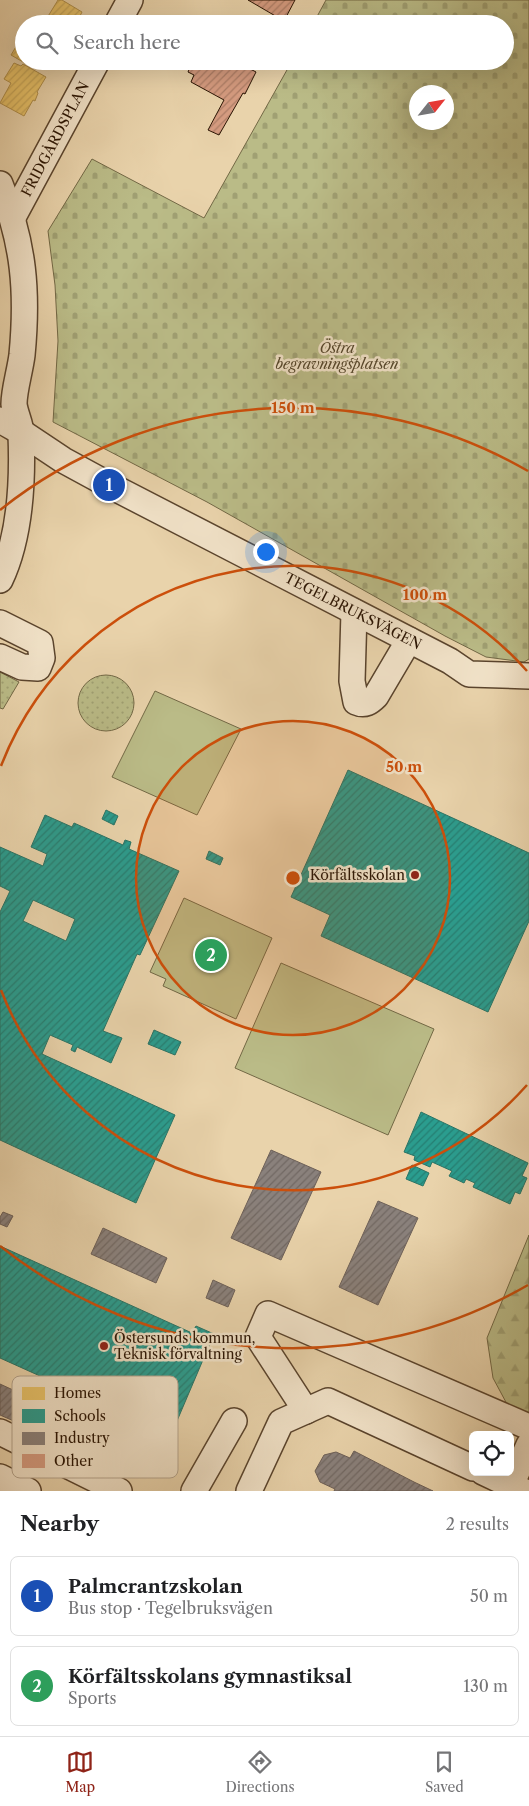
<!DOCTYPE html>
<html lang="en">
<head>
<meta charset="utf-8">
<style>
  :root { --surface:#fff; --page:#f6f6f6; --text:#202124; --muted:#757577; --line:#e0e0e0; --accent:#8f2418 }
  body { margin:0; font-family:"Libre Caslon Text",serif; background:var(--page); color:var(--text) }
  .controls { position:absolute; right:15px; bottom:15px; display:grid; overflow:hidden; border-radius:8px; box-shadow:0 5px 20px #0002 }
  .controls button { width:45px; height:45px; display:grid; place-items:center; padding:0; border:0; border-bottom:1px solid var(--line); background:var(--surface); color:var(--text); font:25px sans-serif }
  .compass { position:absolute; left:409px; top:85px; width:45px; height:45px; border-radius:50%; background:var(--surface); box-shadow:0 5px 20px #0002; rotate:59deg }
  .you { position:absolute; left:265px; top:551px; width:18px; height:18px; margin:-12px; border:4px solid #fff; border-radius:50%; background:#1a73e8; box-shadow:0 0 0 8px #1a73e833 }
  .badge { display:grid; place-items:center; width:32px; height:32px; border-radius:50%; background:var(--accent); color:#fff; font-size:16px; font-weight:700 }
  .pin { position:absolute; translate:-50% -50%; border:2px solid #fff; box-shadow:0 1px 5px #0006 }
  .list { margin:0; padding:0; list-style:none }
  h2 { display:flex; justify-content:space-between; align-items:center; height:65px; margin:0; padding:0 20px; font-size:21px }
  h2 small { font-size:16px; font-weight:400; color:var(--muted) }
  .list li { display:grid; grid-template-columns:32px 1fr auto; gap:15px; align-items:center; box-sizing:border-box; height:80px; margin:0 10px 10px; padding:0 10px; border:1px solid var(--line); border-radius:8px }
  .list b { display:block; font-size:19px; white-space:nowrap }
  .list p { margin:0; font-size:16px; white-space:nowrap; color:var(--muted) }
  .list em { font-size:16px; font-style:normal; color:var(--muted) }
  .icon { flex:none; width:28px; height:28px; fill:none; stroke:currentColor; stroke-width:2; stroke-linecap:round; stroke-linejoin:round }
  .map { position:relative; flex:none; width:529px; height:1491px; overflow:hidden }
  .search { position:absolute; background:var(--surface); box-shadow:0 5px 20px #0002; left:15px; right:15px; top:15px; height:55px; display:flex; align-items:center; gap:12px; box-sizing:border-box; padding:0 18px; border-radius:28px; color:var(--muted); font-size:19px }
  .sheet { height:245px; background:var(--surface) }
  nav { display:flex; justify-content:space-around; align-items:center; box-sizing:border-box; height:70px; border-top:1px solid var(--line); background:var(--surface); font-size:14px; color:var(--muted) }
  nav a { display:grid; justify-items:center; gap:2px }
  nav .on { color:var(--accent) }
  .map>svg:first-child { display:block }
  .forest { fill:url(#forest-firs); stroke:#726845 }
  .cemetery { fill:url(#cemetery-stones); stroke:#726845; fill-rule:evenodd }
  .park { fill:url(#park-dots); stroke:#726845 }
  .pitch { fill:#babb87; stroke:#726845 }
  .homes { fill:url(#homes-hatch); stroke:#b08f4b }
  .schools { fill:url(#schools-hatch); stroke:#2a7465; fill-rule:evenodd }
  .industry { fill:url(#industry-hatch); stroke:#6d6058 }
  .building { fill:url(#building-hatch); stroke:#2a1403 }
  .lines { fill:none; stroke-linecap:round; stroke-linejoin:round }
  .minor-casing { stroke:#5a442d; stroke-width:28 }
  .minor { stroke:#f1e2c8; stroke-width:25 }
  .ring { fill:none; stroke:#cc4f0b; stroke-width:2.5 }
  .poi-dot { fill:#8f2418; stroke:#f1e2c8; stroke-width:2 }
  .labels { text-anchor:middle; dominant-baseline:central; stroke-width:5; stroke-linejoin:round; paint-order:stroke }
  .street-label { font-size:14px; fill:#2a1403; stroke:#f1e2c8 }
  .park-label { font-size:14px; font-style:italic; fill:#55462b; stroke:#f1e2c8 }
  .poi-label { font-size:14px; fill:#2a1403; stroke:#f1e2c8; text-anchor:end }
  .key { fill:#f1e2c8; stroke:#b5a48d; stroke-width:1 }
  .key-label { font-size:14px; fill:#2a1403 }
  .centre { fill:#cc4f0b; stroke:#f1e2c8; stroke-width:2.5 }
  .ring-label { font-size:15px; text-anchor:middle; font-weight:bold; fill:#cc4f0b; stroke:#f1e2c8; stroke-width:5; stroke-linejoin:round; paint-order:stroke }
</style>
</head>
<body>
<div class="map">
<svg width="529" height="1491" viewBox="0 0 529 1491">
  <defs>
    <pattern id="forest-firs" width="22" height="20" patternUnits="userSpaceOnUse" patternTransform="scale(1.25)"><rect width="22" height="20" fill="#babb87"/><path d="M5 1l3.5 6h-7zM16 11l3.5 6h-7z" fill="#a0a073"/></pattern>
    <pattern id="cemetery-stones" width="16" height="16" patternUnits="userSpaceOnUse" patternTransform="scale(1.25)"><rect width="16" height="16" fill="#babb87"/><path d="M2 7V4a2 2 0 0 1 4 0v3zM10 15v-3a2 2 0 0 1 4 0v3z" fill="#a0a073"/></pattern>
    <pattern id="park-dots" width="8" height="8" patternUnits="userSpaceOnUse" patternTransform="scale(1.25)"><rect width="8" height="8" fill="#babb87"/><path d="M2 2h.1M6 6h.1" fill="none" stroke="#a0a073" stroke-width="1.8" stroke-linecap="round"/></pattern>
    <pattern id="homes-hatch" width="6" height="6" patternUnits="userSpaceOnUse" patternTransform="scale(1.25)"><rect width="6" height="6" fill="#e9c46a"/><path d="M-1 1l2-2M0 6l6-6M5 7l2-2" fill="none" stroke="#c8a85a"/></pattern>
    <pattern id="schools-hatch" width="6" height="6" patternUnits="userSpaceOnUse" patternTransform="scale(1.25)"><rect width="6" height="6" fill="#2a9d8f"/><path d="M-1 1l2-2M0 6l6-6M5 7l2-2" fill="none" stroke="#247f73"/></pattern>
    <pattern id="industry-hatch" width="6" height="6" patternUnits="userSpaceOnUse" patternTransform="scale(1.25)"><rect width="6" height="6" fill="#8a817c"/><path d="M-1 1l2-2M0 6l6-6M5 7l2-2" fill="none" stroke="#716863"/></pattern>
    <pattern id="building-hatch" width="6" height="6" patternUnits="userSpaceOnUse" patternTransform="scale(1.25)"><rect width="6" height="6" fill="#d69c81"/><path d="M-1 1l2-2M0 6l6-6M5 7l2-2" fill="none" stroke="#ae7e67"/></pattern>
  </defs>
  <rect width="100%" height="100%" fill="#e9d3ab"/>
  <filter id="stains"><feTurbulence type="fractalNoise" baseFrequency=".004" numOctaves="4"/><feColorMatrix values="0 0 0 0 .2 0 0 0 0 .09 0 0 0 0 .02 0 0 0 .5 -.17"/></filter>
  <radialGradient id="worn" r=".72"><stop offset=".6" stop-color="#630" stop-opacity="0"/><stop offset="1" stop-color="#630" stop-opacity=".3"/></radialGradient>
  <polygon class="forest" points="529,1235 529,1445 493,1378 487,1338"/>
  <path class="cemetery" d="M326 0H529V659L524 662 486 657 445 636 207 502 53 422 58 341 55 285 48 231 92 159 204 218 292 61H505V24H313ZM416 92H446V122H416Z"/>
  <g class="park">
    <polygon points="0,672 19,682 3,709 0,708"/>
    <circle cx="106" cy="703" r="28"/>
  </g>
  <g class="pitch">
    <polygon points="155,691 241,729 197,815 112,777"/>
    <polygon points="184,898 272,938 236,1019 163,986 166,979 150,972"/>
    <polygon points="281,963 434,1029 388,1135 235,1068"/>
  </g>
  <g class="homes">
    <polygon points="58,0 62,0 82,12 76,24 40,24 44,16 47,18"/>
    <polygon points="17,45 24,48 24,61 33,61 30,66 11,55"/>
    <polygon points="14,63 21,66 23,64 46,77 37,92 38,93 35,101 33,100 24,116 0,103 11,83 4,79"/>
  </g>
  <g class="schools">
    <polygon points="348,770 529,853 529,921 488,1012 321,936 330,915 291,897"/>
    <polygon points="106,810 118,816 114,825 102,819"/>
    <path d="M45 815 72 827 74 823 123 845 125 840 131 842 129 849 179 871 140 955 137 954 103 1031 122 1038 111 1063 77 1047 75 1052 71 1050 73 1045 50 1035 42 1054 175 1115 136 1203 0 1140V912L10 891 0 886V847L43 866 47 854 31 847ZM33 900 75 919 66 941 23 921Z"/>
    <polygon points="209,851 223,858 220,865 206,859"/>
    <polygon points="154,1030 181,1042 175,1055 148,1044"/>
    <polygon points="421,1112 528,1163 522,1176 527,1178 520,1194 515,1192 510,1204 473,1187 475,1183 466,1179 464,1183 449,1176 452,1171 432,1162 430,1167 414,1160 415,1156 404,1152"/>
    <polygon points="412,1165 429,1173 423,1186 406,1179"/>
    <polygon points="0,1246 192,1333 196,1326 214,1334 171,1435 0,1358"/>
  </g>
  <g class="industry">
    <polygon points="271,1150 321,1172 281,1260 231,1238"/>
    <polygon points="378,1201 418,1218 378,1305 339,1287"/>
    <polygon points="3,1212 13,1216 7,1227 0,1224 0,1217"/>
    <polygon points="103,1228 167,1258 156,1283 91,1254"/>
    <polygon points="213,1280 235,1290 228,1307 206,1298"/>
    <polygon points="0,1384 76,1419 76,1421 87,1425 76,1448 0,1415"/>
    <polygon points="354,1451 414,1482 433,1491 334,1491 335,1489 320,1482 315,1471 324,1455 336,1452 350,1458"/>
  </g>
  <g class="building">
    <polygon points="248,0 295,0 284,21"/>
    <polygon points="202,61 235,61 256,72 245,94 243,93 219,135 208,130 224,100 191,82 194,75 188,72 191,65 198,69"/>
  </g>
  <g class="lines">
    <defs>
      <g id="minor">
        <polyline points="117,24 130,0"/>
        <path d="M0 184C24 243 28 292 22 355 20 371 14 390 14 404 15 414 21 424 21 434 23 481 20 538 0 580"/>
        <polyline points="13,217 97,61"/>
        <polyline points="0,420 21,432 63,460 109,485 450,661 469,674 529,676"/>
        <path d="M354 612 352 681 356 702C365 706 370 702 376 696L409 640"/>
        <polyline points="0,623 40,643 42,658 38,668 22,667 0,657"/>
        <polyline points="306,1411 258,1337 268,1314 529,1427"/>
        <polyline points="0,1432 119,1491"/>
        <polyline points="483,1472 523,1491"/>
        <polyline points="0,1477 28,1491"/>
        <polyline points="511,1485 529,1445"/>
        <polyline points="194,1491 234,1421"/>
        <polyline points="249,1491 281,1422 328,1401 473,1468"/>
      </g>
    </defs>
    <use href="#minor" class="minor-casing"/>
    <use href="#minor" class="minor"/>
  </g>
  <circle cx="293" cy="878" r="157" fill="#cc4f0b" fill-opacity=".12"/>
  <g class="ring">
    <circle cx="293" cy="878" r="157"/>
    <path d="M527 1085A313 313 0 0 1 1 990M1 766A313 313 0 0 1 527 671"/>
    <path d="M528 1285A470 470 0 0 1 0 1246M0 510A470 470 0 0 1 528 471"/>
  </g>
  <g class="poi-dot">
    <circle cx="415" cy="875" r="5"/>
    <circle cx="104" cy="1346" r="5"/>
  </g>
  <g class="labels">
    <g class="street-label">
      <text transform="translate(55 139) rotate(-62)">FRIDGÅRDSPLAN</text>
      <text transform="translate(353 611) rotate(27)">TEGELBRUKSVÄGEN</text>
    </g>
    <g class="park-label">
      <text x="337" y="348">Östra<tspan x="337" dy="16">begravningsplatsen</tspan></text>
    </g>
    <g class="poi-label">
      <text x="405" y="875">Körfältsskolan</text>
      <text x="114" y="1338" text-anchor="start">Östersunds kommun,<tspan x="114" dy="16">Teknisk förvaltning</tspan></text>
    </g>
  </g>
  <rect x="12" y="1376" width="166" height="102" rx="8" class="key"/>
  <rect x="22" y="1387" width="23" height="13" fill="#e9c46a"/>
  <rect x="22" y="1409" width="23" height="14" fill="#2a9d8f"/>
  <rect x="22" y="1432" width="23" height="13" fill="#8a817c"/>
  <rect x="22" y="1454" width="23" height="14" fill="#d69c81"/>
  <g class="key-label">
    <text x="54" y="1398">Homes</text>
    <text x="54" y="1421">Schools</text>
    <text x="54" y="1443">Industry</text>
    <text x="54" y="1466">Other</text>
  </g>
  <circle cx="293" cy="878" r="8" class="centre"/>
  <g class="ring-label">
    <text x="293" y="413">150 m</text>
    <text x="425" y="600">100 m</text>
    <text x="404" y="772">50 m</text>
  </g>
  <rect width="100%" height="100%" filter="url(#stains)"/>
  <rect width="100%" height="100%" fill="url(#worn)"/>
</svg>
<div class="controls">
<button><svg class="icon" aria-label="locate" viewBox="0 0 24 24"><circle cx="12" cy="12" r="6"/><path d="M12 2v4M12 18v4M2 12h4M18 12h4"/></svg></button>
</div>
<svg class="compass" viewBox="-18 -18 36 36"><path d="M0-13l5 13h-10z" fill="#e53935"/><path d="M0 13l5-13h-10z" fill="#757577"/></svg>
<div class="you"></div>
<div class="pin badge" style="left:109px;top:485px;background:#1a4fb4">1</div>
<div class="pin badge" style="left:211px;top:955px;background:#2e9e5b">2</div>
<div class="search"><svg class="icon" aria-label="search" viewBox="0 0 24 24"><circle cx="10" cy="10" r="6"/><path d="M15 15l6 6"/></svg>Search here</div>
</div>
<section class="sheet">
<h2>Nearby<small>2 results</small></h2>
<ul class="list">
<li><span class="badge" style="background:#1a4fb4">1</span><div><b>Palmcrantzskolan</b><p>Bus stop · Tegelbruksvägen</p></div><em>50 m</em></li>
<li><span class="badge" style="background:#2e9e5b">2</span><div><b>Körfältsskolans gymnastiksal</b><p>Sports</p></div><em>130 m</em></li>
</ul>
</section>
<nav>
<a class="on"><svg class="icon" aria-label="map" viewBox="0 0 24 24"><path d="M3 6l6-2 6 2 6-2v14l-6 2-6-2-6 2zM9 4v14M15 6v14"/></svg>Map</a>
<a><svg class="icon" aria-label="directions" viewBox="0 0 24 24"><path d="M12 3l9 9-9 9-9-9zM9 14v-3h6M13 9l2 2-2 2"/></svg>Directions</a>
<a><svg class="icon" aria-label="saved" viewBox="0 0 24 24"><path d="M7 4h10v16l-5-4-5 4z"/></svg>Saved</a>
</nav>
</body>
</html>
